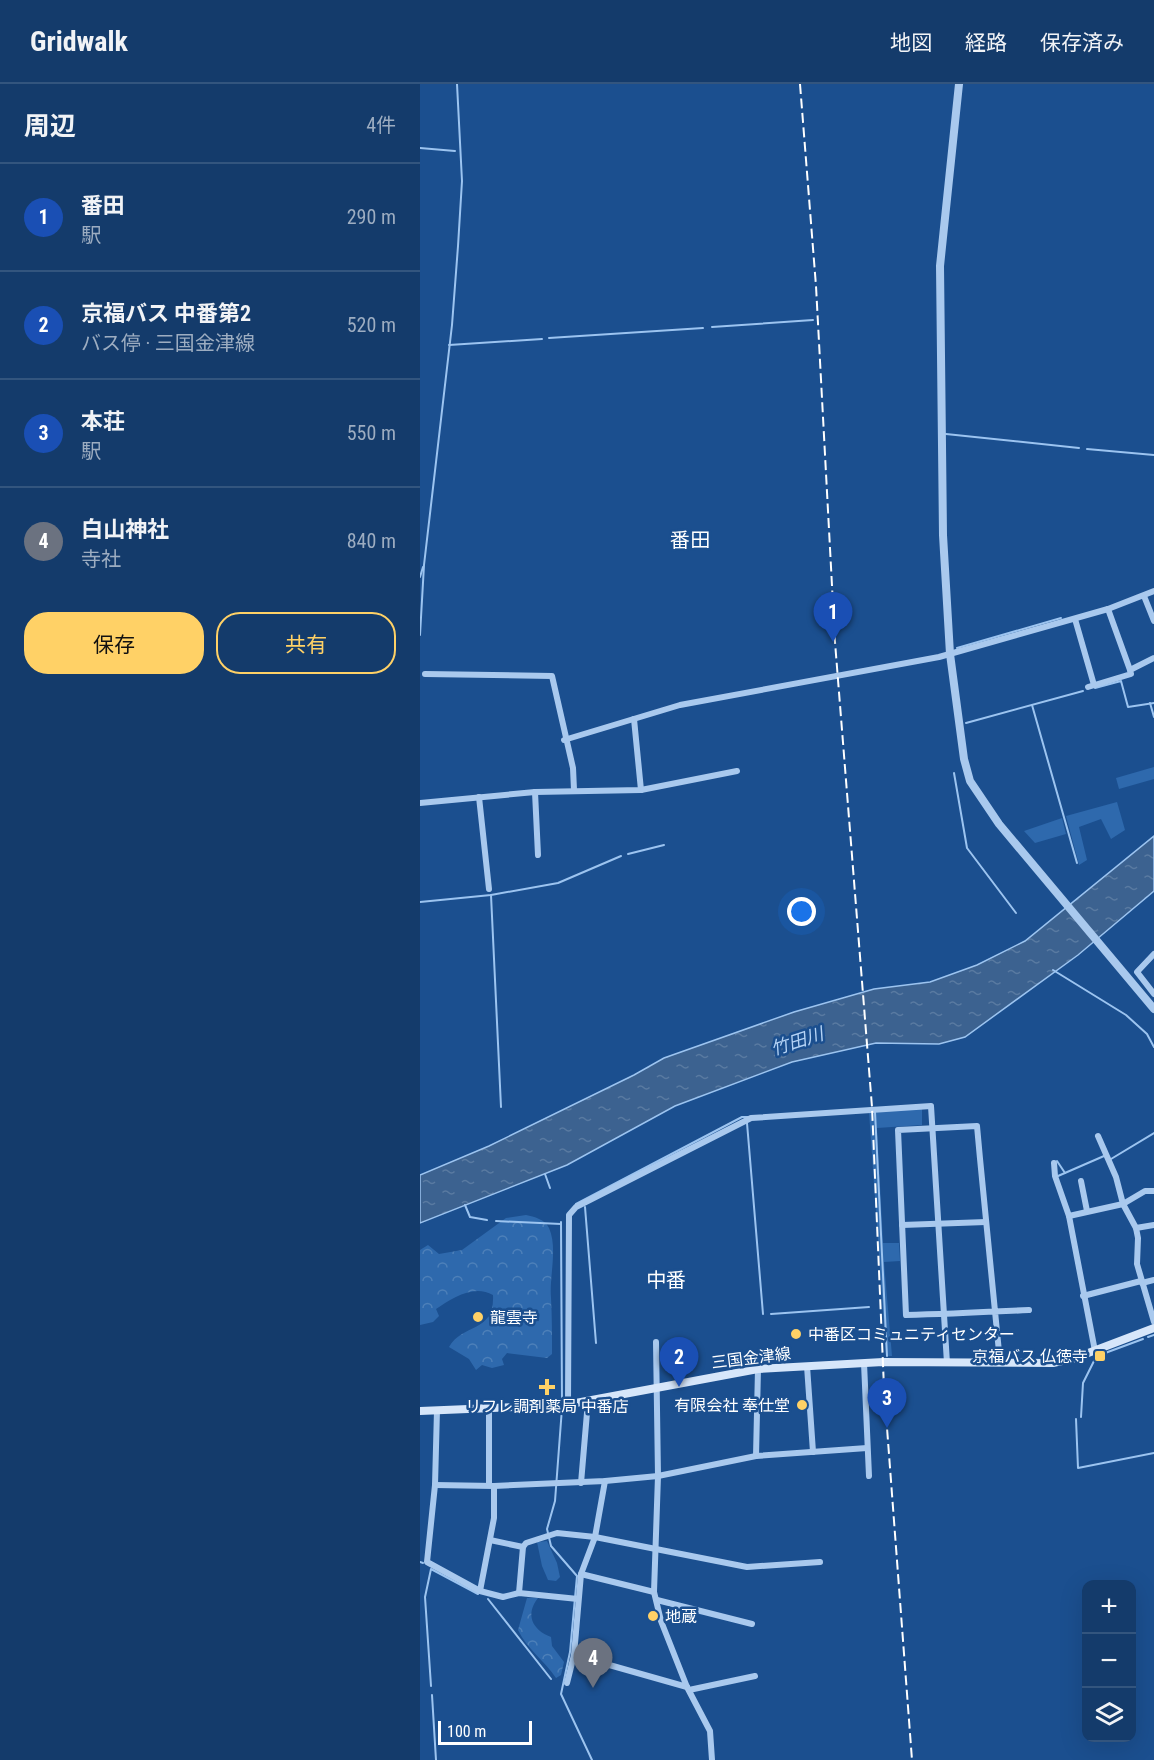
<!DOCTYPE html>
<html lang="ja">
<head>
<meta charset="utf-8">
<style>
  :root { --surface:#143b6b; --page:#1d4271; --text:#f1f3f6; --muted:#9dadc1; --line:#33557e; --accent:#ffd166 }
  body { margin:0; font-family:"Roboto Condensed","Noto Sans JP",sans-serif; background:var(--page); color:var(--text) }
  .controls { position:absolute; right:18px; bottom:18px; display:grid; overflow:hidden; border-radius:12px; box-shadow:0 6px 24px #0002 }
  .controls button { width:54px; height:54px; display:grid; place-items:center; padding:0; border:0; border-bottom:2px solid var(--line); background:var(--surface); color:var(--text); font:30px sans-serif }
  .scale { position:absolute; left:18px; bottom:15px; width:94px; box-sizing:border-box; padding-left:6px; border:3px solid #fff; border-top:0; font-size:16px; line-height:21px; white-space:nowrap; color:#fff; -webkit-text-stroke:4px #1b4f8f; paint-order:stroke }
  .you { position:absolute; left:382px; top:828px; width:21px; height:21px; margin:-15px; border:4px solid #fff; border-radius:50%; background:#1a73e8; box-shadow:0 0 0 9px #1a73e833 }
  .badge { display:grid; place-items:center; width:39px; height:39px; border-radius:50%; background:var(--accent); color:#fff; font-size:20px; font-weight:700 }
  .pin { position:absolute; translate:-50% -50px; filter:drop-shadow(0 2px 3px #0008) }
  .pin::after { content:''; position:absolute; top:32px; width:21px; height:18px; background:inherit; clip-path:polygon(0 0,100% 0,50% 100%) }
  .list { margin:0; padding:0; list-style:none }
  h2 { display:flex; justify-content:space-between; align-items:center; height:78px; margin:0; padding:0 24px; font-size:26px }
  h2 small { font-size:20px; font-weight:400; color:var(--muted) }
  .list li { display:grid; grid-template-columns:39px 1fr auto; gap:18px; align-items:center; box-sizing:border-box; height:108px; padding:0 24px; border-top:2px solid var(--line) }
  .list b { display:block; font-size:22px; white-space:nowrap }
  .list p { margin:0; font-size:20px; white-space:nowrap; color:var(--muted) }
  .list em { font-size:20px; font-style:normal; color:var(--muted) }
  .actions { display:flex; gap:12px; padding:18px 24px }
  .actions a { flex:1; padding:14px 0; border:2px solid var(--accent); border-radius:24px; text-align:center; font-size:21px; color:var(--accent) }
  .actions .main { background:var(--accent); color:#111 }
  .icon { flex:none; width:33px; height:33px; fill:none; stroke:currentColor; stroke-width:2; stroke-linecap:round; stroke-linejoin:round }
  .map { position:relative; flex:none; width:734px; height:1676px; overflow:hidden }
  header { display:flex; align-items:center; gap:36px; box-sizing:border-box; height:84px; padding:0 30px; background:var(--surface); border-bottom:2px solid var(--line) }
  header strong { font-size:28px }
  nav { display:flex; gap:33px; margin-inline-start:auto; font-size:21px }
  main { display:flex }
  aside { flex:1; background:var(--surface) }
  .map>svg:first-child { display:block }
  .grass { fill:#2e69ad }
  .forest { fill:url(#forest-crowns) }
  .water { fill:url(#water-ripples); stroke:#9cc4f0; stroke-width:1.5 }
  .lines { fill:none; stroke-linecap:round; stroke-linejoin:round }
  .stream { stroke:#9cc4f0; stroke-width:2 }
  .minor { stroke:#a9c9ee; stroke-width:6 }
  .tertiary { stroke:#a9c9ee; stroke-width:8 }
  .secondary { stroke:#d6e6fa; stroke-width:8 }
  .rail { stroke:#fff; stroke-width:2; stroke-dasharray:10 4.5; stroke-linecap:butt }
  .poi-dot { fill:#ffd166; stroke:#1b4f8f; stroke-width:2 }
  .labels { text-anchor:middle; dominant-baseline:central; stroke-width:5; stroke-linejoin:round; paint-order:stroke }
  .poi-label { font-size:16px; fill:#fff; stroke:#1b4f8f; text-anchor:start }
  .street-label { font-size:16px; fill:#fff; stroke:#1b4f8f }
  .water-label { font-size:18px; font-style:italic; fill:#b5d3f5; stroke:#1b4f8f }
  .quarter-label { font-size:20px; fill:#fff; stroke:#1b4f8f }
</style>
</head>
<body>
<header>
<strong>Gridwalk</strong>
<nav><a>地図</a><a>経路</a><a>保存済み</a></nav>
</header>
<main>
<aside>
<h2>周辺<small>4件</small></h2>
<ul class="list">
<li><span class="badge" style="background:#1a4fb4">1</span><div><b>番田</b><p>駅</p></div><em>290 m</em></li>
<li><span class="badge" style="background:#1a4fb4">2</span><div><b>京福バス 中番第2</b><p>バス停 · 三国金津線</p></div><em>520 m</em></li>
<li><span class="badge" style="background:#1a4fb4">3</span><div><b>本荘</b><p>駅</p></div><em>550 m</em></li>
<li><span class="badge" style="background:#6b7280">4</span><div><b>白山神社</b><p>寺社</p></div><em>840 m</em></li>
</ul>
<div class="actions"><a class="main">保存</a><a>共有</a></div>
</aside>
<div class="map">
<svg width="734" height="1676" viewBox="0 0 734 1676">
  <defs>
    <pattern id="forest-crowns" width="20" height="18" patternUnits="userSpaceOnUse" patternTransform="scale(1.5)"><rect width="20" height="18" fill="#2e69ad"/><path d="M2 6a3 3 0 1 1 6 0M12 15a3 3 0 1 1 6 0" fill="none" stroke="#4d80b9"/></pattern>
    <pattern id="water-ripples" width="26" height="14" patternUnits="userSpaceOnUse" patternTransform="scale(1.5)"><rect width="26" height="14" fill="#3c6290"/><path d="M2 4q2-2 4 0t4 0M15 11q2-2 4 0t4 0" fill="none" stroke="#597aa1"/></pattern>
  </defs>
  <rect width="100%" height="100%" fill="#1b4f8f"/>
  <g class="grass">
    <polygon points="734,683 734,695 699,705 696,694"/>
    <polygon points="697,718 705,746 691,755 681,735 659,743 667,776 659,781 646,732"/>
    <polygon points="642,734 646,750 615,759 604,747"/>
    <polygon points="502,1024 502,1041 457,1044 463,1159 479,1159 480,1177 464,1178 472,1272 466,1272 449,1028"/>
    <polygon points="127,1457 137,1479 140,1493 136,1497 128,1496 122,1482 117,1458"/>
  </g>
  <g class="forest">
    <path d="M106 1131C114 1133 125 1135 129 1144 138 1164 129 1193 131 1214 132 1233 132 1251 132 1270L127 1274 87 1269 82 1275 84 1281 72 1284 62 1281 56 1286 49 1275 29 1263C43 1239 75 1249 73 1211 54 1200 32 1214 16 1225L19 1232 13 1238 0 1241V1166L8 1161 19 1170 42 1166 86 1134Z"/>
    <path d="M107 1514H118C105 1530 112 1546 131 1553L132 1562 144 1578 141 1591 136 1594C124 1576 107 1565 98 1546Z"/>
  </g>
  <polygon class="water" points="734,752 734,807 658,871 545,953 519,960 456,959 372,978 255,1022 147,1081 0,1139 0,1091 69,1062 214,991 244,974 374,928 454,905 510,898 557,881 605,857"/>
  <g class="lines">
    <g class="stream">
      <polyline points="0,64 35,67"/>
      <polyline points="292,243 393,236"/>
      <polyline points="129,254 283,244"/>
      <polyline points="29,261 122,255"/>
      <polyline points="526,350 659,364"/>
      <polyline points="667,365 734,371"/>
      <polyline points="0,493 3,483"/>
      <polyline points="0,551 4,481 32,241 38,162 42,97 37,0"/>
      <polyline points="537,564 641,534"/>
      <polyline points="675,604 701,597 708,623 734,619"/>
      <polyline points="730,619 734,633"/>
      <polyline points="612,621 657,779"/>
      <polyline points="546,639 663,607"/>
      <polyline points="534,689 547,764 596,829"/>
      <polyline points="208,770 244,761"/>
      <polyline points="71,811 81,1023"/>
      <polyline points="0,818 71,811 138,799 201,772"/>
      <polyline points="633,886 706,931 727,950 734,963"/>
      <polyline points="455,1028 467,1272"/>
      <polyline points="327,1039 343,1230"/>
      <polyline points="691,1075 734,1049"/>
      <polyline points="637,1077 645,1089"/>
      <polyline points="125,1090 130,1104"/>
      <polyline points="638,1092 684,1072"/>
      <polyline points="156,1120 322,1033 329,1033"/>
      <polyline points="45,1121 50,1133 67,1136"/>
      <polyline points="165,1123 176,1259"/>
      <polyline points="76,1137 141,1140"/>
      <polyline points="141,1138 142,1318"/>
      <polyline points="351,1230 449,1223"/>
      <polyline points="728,1253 734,1251"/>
      <polyline points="677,1272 723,1255"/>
      <polyline points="142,1324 135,1417 127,1445 131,1462 157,1492 150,1568 141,1610 172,1676"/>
      <polyline points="661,1333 663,1299 674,1277"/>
      <polyline points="656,1335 658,1384 734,1369"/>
      <polyline points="0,1478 3,1479"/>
      <polyline points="68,1515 131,1595"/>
      <polyline points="11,1602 5,1513 11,1485 58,1510"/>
      <polyline points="12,1611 16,1676"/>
    </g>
    <g class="minor">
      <polyline points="724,512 734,537"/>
      <polyline points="688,525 710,586"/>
      <polyline points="655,535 674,601"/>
      <polyline points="5,590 132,592 153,684 154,706"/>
      <polyline points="668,603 711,590 710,586 734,574"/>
      <polyline points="214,635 221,706"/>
      <polyline points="144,656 260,621 519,573 688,525 734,507"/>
      <polyline points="115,708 118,771"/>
      <polyline points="59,713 69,805"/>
      <polyline points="0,719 115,708 221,706 317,687"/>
      <polyline points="734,870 717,888 734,910"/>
      <polyline points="678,1052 696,1093 703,1120 716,1144 718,1154 717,1180 734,1238"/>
      <polyline points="634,1079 635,1092 649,1132 675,1267"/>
      <polyline points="661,1097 667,1127"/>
      <polyline points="649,1132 703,1120 725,1107 734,1107"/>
      <polyline points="482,1141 566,1138"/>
      <polyline points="716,1144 734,1141"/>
      <polyline points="722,1199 734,1196"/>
      <polyline points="663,1212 721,1197"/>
      <polyline points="236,1258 238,1392 234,1508 241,1537 267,1603 290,1647 292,1676"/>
      <path d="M580 1278C573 1200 564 1121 557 1042L478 1046 486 1231C527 1230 568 1228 609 1226"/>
      <polyline points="444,1279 449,1392"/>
      <polyline points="387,1282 393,1368"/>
      <polyline points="148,1320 149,1131 156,1123 331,1034 511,1022 527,1279"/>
      <polyline points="17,1326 15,1401 7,1478 60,1507 83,1513 99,1509 158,1515"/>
      <polyline points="69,1326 69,1401"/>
      <polyline points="336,1372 338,1285"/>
      <polyline points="161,1399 168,1317"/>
      <polyline points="15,1401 74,1402 185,1397 238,1392 336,1372 447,1364"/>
      <polyline points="70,1456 103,1463"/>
      <polyline points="161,1490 234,1508"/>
      <polyline points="60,1507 74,1434 74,1402"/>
      <polyline points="99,1509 103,1463 106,1459 137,1449 175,1453 327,1483 400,1478"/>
      <polyline points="237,1516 332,1540"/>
      <polyline points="154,1571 267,1603"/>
      <polyline points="147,1599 154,1571 161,1490 175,1453 185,1397"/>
      <polyline points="269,1606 335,1592"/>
    </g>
    <polyline class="tertiary" points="539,0 520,182 523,451 530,570 544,675 550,697 579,740 734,925"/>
    <polyline class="secondary" points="0,1327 145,1321 338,1285 463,1278 633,1279 655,1274 734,1244"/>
    <polyline class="rail" points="380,0 396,202 415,558 452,1023 464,1304 492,1676"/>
  </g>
  <g class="poi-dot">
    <circle cx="58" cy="1233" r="6"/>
    <circle cx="376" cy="1250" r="6"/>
    <rect x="674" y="1266" width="12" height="12" rx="3"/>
    <path d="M124 1294h6v6h6v6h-6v6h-6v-6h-6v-6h6z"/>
    <circle cx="382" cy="1321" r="6"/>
    <circle cx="233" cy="1532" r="6"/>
  </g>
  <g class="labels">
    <g class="poi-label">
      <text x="70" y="1233">龍雲寺</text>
      <text x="388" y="1250">中番区コミュニティセンター</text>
      <text x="668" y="1272" text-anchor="end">京福バス 仏徳寺</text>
      <text x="370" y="1321" text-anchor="end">有限会社 奉仕堂</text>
      <text x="127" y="1322" text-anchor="middle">リフレ調剤薬局 中番店</text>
      <text x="245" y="1532">地蔵</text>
    </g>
    <g class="street-label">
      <text transform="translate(331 1274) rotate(-7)">三国金津線</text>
    </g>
    <g class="water-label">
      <text transform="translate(377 957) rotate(-18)">竹田川</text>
    </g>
    <g class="quarter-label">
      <text x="270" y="456">番田</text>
      <text x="246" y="1196">中番</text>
    </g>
  </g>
</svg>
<div class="controls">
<button>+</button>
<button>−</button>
<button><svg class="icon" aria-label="layers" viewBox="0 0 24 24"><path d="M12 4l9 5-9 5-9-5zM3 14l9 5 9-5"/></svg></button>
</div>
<div class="scale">100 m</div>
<div class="you"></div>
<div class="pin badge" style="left:413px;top:558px;background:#1a4fb4">1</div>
<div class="pin badge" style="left:259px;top:1303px;background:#1a4fb4">2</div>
<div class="pin badge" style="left:467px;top:1344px;background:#1a4fb4">3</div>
<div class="pin badge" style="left:173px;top:1604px;background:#6b7280">4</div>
</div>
</main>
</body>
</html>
